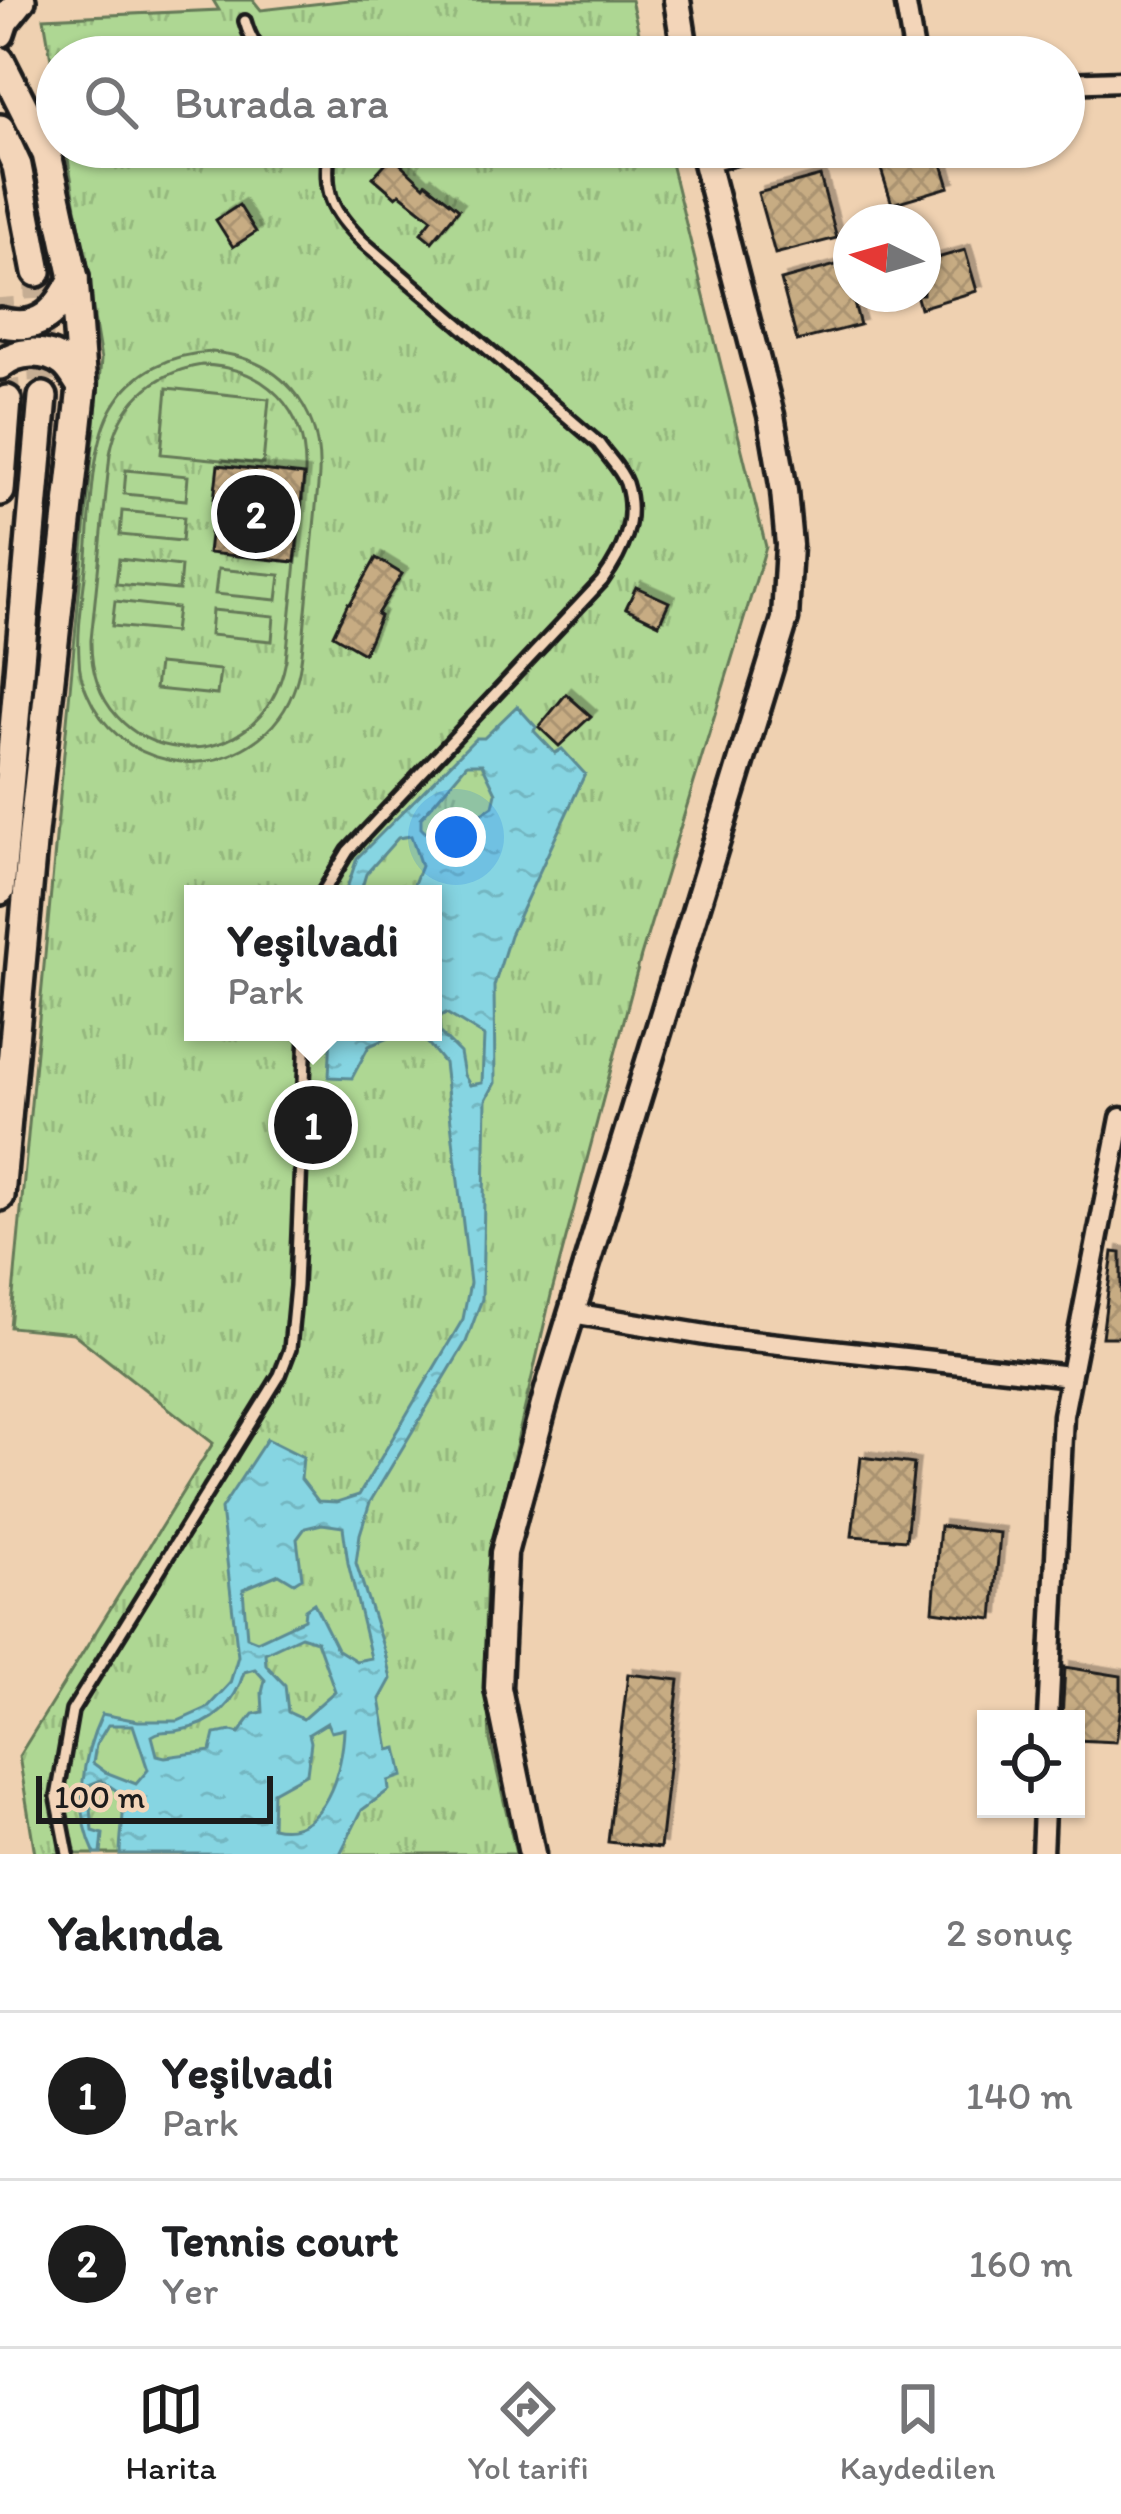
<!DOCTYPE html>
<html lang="tr">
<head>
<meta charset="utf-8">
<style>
  :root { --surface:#fff; --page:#f2f2f2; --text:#202124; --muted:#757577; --line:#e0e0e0; --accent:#1c1c1c }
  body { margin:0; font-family:Itim,sans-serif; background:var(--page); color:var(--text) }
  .controls { position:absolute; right:36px; bottom:36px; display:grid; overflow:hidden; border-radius:0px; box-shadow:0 3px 9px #0004 }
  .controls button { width:108px; height:108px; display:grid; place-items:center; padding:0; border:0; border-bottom:3px solid var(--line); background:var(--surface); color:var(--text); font:60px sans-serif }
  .compass { position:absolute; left:833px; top:204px; width:108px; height:108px; border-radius:50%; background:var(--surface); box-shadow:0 3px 9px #0004; rotate:275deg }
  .scale { position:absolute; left:36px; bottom:30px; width:237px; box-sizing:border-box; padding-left:12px; border:6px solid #1c1c1c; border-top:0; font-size:33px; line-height:42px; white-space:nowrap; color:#1c1c1c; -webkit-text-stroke:9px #f3d5b9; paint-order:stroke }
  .you { position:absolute; left:456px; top:837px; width:42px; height:42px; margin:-30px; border:9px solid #fff; border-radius:50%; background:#1a73e8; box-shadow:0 0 0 18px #1a73e833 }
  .badge { display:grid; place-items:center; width:78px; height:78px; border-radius:50%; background:var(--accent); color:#fff; font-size:39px; font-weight:700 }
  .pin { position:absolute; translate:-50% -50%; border:6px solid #fff; box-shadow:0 3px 12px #0006 }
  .popup { position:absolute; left:184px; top:885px; width:258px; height:156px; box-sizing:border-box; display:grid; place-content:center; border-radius:0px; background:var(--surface); filter:drop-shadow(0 3px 9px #0005); font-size:39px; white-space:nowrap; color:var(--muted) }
  .popup b { font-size:45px; color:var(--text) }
  .popup::after { content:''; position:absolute; left:50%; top:100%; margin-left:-24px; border:24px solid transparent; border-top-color:var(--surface) }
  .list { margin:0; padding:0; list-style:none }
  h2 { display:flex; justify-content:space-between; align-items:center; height:156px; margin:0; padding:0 48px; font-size:51px }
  h2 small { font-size:39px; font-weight:400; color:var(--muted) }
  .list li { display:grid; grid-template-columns:78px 1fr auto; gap:36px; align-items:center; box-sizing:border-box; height:168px; padding:0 48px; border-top:3px solid var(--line) }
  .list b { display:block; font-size:45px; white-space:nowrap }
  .list p { margin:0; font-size:39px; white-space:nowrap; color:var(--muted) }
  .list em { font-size:39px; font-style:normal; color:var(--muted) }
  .icon { flex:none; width:66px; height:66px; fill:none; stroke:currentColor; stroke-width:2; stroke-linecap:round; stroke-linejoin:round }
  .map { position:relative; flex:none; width:1121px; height:1854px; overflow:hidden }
  .search { position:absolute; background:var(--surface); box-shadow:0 3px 9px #0004; left:36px; right:36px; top:36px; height:132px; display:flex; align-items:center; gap:30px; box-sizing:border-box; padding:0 42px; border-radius:66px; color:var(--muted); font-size:45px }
  .sheet { height:492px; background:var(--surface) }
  nav { display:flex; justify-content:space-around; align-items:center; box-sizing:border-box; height:168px; border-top:3px solid var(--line); background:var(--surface); font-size:33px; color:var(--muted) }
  nav a { display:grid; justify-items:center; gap:6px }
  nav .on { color:var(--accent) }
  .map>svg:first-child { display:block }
  .park { fill:url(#park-tufts); stroke:#657a58; stroke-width:3; fill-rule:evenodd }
  .garden { fill:#aed793; stroke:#657a58; stroke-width:3; fill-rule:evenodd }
  .water { fill:url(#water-ripples); stroke:#5c8b93; stroke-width:3; fill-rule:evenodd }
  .building { fill:url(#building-cross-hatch); stroke:#1c1c1c; stroke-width:3; filter:url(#shadow) }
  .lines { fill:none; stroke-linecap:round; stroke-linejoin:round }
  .primary-tunnel { stroke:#c5ad93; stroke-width:27; stroke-dasharray:27 14; stroke-linecap:butt }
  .lane-casing { stroke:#1c1c1c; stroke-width:18 }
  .street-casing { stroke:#1c1c1c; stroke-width:27 }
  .secondary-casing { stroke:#1c1c1c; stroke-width:33 }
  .primary-casing { stroke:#1c1c1c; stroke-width:36 }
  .lane { stroke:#f3d5b9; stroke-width:9 }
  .street { stroke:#f3d5b9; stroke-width:18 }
  .secondary { stroke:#f3d5b9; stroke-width:24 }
  .primary { stroke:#f3d5b9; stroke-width:27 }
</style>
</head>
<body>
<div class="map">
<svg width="1121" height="1854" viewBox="0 0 1121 1854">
  <defs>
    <pattern id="park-tufts" width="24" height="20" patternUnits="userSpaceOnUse" patternTransform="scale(3)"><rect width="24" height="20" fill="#aed793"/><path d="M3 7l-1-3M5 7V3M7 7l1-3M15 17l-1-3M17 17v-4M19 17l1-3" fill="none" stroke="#95b87e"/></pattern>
    <pattern id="water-ripples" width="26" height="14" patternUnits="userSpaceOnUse" patternTransform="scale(3)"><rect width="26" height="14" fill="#86d5e2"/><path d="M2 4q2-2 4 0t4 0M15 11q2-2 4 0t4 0" fill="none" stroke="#73b6c1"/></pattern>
    <pattern id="building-cross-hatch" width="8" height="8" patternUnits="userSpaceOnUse" patternTransform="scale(3)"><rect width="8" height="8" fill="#c7ac83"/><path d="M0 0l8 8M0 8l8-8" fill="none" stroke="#aa9371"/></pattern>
    <filter id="shadow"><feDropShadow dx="5.5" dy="-5.5" stdDeviation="0" flood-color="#0004"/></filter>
  </defs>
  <rect width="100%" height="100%" fill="#efd1b1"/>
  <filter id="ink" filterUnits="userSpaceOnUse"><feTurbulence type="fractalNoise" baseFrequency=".00833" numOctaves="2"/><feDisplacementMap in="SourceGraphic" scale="24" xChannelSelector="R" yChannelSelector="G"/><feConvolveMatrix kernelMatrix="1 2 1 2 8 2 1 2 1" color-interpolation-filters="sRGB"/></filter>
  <g filter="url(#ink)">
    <g class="park">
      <polygon points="213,0 253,0 261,10 349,0 631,0 645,57 57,57 57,94 44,18 219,10"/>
      <path d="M66 147H667L766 547 641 956 551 1295 487 1571 485 1626 490 1740 516 1854H35L19 1756 213 1443 73 1333 10 1327 101 360ZM193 894H433V1032H193Z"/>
    </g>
    <g class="garden">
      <path d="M212 352C280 358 322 406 319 475 315 520 310 566 306 611 303 638 303 667 293 692 274 741 220 771 168 760 132 753 101 727 87 693 82 682 79 670 79 658 77 628 83 597 86 567 91 522 90 445 113 407 134 370 171 354 212 352ZM202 365C266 367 307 409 305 473L286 660C262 789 89 771 91 640L110 454C119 404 152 373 202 365Z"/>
      <polygon points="167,388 269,399 263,464 161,454"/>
      <polygon points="126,470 188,476 186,500 124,494"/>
      <polygon points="122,511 184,517 182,541 120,535"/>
      <polygon points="119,559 181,566 179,590 116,584"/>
      <polygon points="218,569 280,575 277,600 215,594"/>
      <polygon points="115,601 177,608 174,632 112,626"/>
      <polygon points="212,610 274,616 272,641 210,635"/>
      <polygon points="158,664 220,670 217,695 155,689"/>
    </g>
    <path class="water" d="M517 706 536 727 534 731 555 753 562 749 585 774 510 935 494 986 495 1083 486 1100 482 1299 466 1342 370 1502 360 1534 356 1563 385 1653 391 1679 380 1699 389 1750 397 1748 403 1776 388 1781 389 1790 362 1810 340 1854H120C120 1833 125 1815 123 1795L101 1780 89 1785 93 1831 103 1834 101 1854H95C73 1809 82 1757 102 1714L138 1721H178L207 1708 230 1683 238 1656 221 1509 267 1439 303 1457 301 1479 318 1501 337 1502 359 1495 463 1319 470 1283 444 1063 427 1042 397 1034 369 1046 352 1078 329 1077 331 1032H433V894H410L421 866 411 836 398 838 366 874 360 894H345L357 858 476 738H484ZM467 764H482L496 793 493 806 442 840 428 835 421 828V818ZM446 1013 484 1036 482 1083 470 1085 464 1075 460 1053 440 1033 439 1017ZM322 1524 343 1527 348 1563 371 1658 356 1661 337 1649 314 1603 305 1609 304 1619 257 1641 247 1637 243 1589 279 1574 294 1583 302 1578 297 1539 305 1528ZM301 1636 317 1641 335 1691 303 1719 288 1712 285 1685 266 1665 265 1653ZM255 1669 265 1680 262 1693 263 1712 253 1714 239 1733 232 1731 215 1734 211 1751 165 1757 157 1755 152 1736C163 1729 168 1733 181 1730 215 1724 235 1704 244 1672ZM327 1723 331 1732 344 1729C343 1767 325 1840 272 1827L273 1792 307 1773 311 1742 309 1734ZM108 1725H133L148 1770 136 1784 105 1772 93 1763 96 1745Z"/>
    <g class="building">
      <polygon points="932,147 937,147 949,187 892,204 879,163"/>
      <polygon points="392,156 424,186 426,183 459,209 432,242 421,233 432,219 400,194 396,197 373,177"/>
      <polygon points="820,176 837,238 775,254 758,193"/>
      <polygon points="239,205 256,232 233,247 216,220"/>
      <polygon points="965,250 977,291 920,308 916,294 923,294 923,262"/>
      <polygon points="843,263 860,325 797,341 781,280"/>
      <polygon points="218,465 304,475 295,562 208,553"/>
      <polygon points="376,558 402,574 377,614 380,616 364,653 333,635 348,603 350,604"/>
      <polygon points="636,587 669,602 659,624 626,608"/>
      <polygon points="566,694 591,716 559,746 539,727"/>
      <polygon points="1113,1252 1121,1253 1121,1337 1102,1337"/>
      <polygon points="861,1457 914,1464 906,1540 852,1536"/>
      <polygon points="940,1526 1000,1533 993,1619 933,1611"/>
      <polygon points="1065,1667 1121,1676 1121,1705 1116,1742 1076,1740 1076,1719 1062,1719"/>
      <polygon points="628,1674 679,1680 660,1848 608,1842"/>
    </g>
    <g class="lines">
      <g class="primary-tunnel">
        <polyline points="37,272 43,397"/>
        <polyline points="0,298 7,400"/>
      </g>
      <defs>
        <g id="lane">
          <path d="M245 21C249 35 257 53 272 57"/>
          <path d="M322 894 348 851 602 581C623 552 638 520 626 483 621 469 607 456 599 444L363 242C330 209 324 195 329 147"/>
          <polyline points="68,1854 57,1797 72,1711 280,1375 290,1349 296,1286 306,1032"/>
        </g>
        <g id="street">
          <polyline points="905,0 915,57"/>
          <polyline points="1064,83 1121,81"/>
          <polyline points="704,162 763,147"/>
          <polyline points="572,1313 724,1338 1070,1376"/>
          <polyline points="1048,1719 1063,1415 1121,1118"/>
          <polyline points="1042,1854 1044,1809"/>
        </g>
        <g id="secondary">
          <polyline points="677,0 686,57"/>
          <polyline points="532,1854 498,1688 504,1553 548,1390 785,619 789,545 784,491 771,415 702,147"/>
        </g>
        <g id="primary">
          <polyline points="0,33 4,21 21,0"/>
          <polyline points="0,61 47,154 74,278 82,387 33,833 0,1196"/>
          <polyline points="0,129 17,166 37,272"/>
          <path d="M0 322C40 333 58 311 74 278"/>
          <path d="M0 365C17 350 45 349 64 363 71 368 77 380 82 387"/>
          <polyline points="0,491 7,400"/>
          <polyline points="0,890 43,397"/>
        </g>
      </defs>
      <use href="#lane" class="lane-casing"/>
      <use href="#street" class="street-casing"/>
      <use href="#secondary" class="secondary-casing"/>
      <use href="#primary" class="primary-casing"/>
      <use href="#lane" class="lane"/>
      <use href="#street" class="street"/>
      <use href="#secondary" class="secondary"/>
      <use href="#primary" class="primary"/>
    </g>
  </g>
</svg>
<div class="controls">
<button><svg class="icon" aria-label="locate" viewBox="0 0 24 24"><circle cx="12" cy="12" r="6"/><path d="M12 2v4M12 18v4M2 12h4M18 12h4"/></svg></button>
</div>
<svg class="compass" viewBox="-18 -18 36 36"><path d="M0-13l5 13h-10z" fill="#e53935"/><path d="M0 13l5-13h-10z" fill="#757577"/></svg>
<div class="scale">100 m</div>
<div class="you"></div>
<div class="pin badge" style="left:313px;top:1125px">1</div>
<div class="popup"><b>Yeşilvadi</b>Park</div>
<div class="pin badge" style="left:256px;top:514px">2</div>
<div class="search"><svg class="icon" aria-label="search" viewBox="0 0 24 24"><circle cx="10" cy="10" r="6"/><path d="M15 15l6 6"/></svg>Burada ara</div>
</div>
<section class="sheet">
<h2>Yakında<small>2 sonuç</small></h2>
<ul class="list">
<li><span class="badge">1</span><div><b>Yeşilvadi</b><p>Park</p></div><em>140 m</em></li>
<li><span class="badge">2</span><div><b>Tennis court</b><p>Yer</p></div><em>160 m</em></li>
</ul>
</section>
<nav>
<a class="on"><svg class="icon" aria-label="map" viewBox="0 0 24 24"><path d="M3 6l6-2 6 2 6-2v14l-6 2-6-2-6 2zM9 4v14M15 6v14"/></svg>Harita</a>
<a><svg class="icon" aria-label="directions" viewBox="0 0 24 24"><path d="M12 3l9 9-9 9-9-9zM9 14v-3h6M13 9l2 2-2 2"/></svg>Yol tarifi</a>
<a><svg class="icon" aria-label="saved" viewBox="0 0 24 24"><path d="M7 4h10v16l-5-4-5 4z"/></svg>Kaydedilen</a>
</nav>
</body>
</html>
